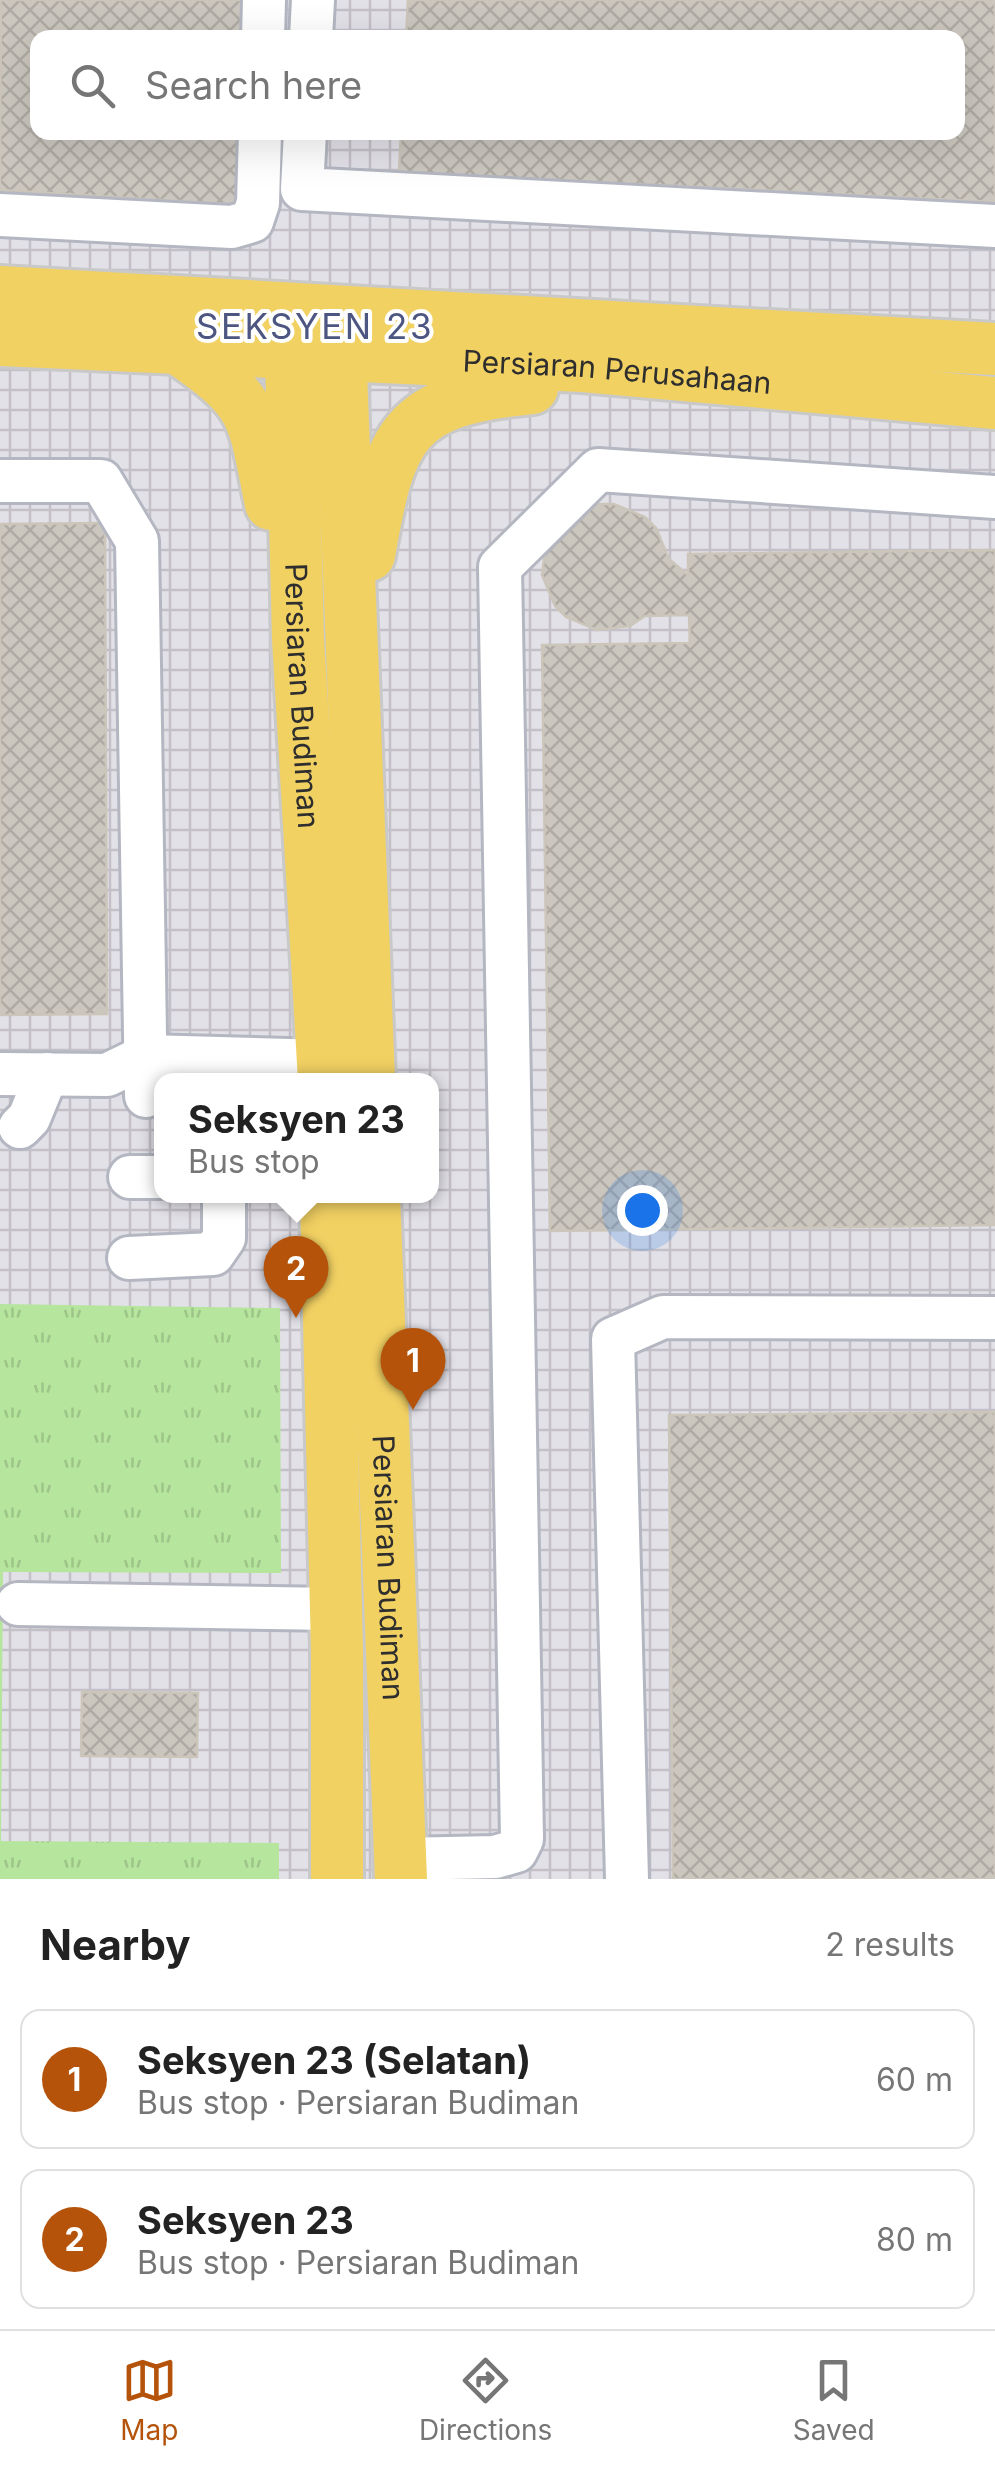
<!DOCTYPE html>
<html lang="en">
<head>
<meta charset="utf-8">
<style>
  :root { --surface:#fff; --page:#f6f6f6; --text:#222; --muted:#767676; --line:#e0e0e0; --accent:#b45309 }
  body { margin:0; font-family:Inter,sans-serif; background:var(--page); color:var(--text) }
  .you { position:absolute; left:642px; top:1210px; width:35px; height:35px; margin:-25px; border:8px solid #fff; border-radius:50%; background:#1a73e8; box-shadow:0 0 0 15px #1a73e833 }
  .badge { display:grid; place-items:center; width:65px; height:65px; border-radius:50%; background:var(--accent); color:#fff; font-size:32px; font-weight:700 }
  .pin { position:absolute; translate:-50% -82px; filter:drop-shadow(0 2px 5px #0008) }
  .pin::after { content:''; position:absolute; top:52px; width:35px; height:30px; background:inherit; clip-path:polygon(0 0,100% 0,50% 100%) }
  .popup { position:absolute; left:154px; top:1073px; width:285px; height:130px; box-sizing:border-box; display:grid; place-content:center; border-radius:20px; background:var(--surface); filter:drop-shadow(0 2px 8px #0005); font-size:32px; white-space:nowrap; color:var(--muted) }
  .popup b { font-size:38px; color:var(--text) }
  .popup::after { content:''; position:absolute; left:50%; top:100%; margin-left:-20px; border:20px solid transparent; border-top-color:var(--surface) }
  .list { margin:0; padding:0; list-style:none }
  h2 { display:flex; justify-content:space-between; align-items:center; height:130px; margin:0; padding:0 40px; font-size:42px }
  h2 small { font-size:32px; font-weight:400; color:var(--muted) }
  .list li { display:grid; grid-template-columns:65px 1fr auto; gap:30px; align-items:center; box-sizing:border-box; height:140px; margin:0 20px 20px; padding:0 20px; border:2px solid var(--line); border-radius:20px }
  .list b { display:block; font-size:38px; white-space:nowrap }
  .list p { margin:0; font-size:32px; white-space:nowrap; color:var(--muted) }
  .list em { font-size:32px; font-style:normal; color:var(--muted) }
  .icon { flex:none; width:55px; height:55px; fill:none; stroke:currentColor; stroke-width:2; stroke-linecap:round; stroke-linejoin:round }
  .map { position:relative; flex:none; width:995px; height:1879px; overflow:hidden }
  .search { position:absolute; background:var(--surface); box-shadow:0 10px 40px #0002; left:30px; right:30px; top:30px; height:110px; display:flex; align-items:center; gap:25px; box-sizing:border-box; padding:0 35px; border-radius:20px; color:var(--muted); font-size:38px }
  .sheet { height:450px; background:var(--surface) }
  nav { display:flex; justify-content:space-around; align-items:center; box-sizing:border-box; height:140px; border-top:2px solid var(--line); background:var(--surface); font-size:28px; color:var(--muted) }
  nav a { display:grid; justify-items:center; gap:5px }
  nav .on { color:var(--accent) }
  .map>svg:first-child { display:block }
  .industrial { fill:url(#industrial-grid); fill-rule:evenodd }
  .grass { fill:url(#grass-tufts) }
  .building { fill:url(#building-cross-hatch); stroke:#cbc5ba; stroke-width:2.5 }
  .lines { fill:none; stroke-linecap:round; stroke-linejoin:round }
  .minor-casing { stroke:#b4b7c1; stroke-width:48 }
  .major-casing { stroke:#c9c9c9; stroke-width:58 }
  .minor { stroke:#fff; stroke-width:42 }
  .major { stroke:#f2d163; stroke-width:52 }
  .labels { text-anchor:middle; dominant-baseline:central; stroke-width:8; stroke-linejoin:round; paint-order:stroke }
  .street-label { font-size:30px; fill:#2e2e2e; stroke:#fff }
  .quarter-label { font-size:35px; letter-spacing:2.5px; fill:#4d5680; stroke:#fff }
</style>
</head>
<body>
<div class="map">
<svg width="995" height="1879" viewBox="0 0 995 1879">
  <defs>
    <pattern id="industrial-grid" width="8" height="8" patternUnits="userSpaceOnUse" patternTransform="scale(2.5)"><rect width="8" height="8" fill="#e3e1e8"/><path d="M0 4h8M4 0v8" fill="none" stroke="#c3c1c7"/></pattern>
    <pattern id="grass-tufts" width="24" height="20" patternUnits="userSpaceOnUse" patternTransform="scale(2.5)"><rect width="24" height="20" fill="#b6e59e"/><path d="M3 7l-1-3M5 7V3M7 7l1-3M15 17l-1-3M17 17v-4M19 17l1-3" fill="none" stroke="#9dc588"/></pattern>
    <pattern id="building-cross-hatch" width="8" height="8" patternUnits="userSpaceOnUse" patternTransform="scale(2.5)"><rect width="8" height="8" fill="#cbc7bf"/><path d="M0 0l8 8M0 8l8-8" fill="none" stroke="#afaba4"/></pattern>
  </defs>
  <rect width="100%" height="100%" fill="#efe9e1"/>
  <path class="industrial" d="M0 0H995V1879H0ZM38 38H958V132H38ZM161 1080H431V1196H161Z"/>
  <polygon class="grass" points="0,1304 280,1308 281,1573 3,1572 1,1841 279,1843 279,1879 0,1879"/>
  <g class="building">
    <polygon points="1,0 256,0 254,38 38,38 38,132 248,132 243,205 0,190"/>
    <polygon points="408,0 995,0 995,202 399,172 401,132 958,132 958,38 406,38"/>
    <polygon points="598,504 614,504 645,517 656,528 669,559 688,575 688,554 995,550 995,1225 550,1231 542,645 690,643 689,615 645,616 630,626 597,630 566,617 555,606 542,575 546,542 581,508"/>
    <polygon points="105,523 107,1014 0,1015 0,524"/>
    <polygon points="995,1412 995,1879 673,1879 669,1415"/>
    <polygon points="82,1692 198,1693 197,1757 81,1756"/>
  </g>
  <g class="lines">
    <defs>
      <g id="minor">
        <polyline points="263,38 264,0"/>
        <polyline points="311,38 313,0"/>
        <polyline points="305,132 302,189 995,226"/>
        <polyline points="0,215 232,227 252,221 258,203 260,132"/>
        <polyline points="0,481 101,481 137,541 146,1096"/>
        <polyline points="0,1074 107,1075 146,1056 323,1061"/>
        <polyline points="20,1127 29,1118 47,1074"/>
        <polyline points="130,1177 161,1177"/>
        <polyline points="129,1258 213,1254 224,1238 224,1196"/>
        <polyline points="18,1604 336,1609"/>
        <polyline points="400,1859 495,1857 516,1851 522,1839 500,567 598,470 995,497"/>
        <polyline points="627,1879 613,1339 663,1317 995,1318"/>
      </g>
      <g id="major">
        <polyline points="0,292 995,349"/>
        <path id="s1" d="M290 318 298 638 324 1080"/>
        <polyline points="339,322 369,1080"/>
        <path id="s2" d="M0 340 583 366 995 403"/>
        <path d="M178 348C258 403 252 412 271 504"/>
        <path d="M369 555C390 434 402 400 532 388"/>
        <polyline points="326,1196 337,1651 337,1879"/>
        <path id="s3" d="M374 1196 401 1879"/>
      </g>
    </defs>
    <use href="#minor" class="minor-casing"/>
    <use href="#major" class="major-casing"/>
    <use href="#minor" class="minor"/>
    <use href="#major" class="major"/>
  </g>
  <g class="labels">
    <g class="street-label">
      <text stroke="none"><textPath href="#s2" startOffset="618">Persiaran Perusahaan</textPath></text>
      <text stroke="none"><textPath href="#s1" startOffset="378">Persiaran Budiman</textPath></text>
      <text stroke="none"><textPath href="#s3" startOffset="372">Persiaran Budiman</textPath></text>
    </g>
    <g class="quarter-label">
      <text x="315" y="326">SEKSYEN 23</text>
    </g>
  </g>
</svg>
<div class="you"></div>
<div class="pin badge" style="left:413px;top:1410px">1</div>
<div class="pin badge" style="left:296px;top:1318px">2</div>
<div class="popup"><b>Seksyen 23</b>Bus stop</div>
<div class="search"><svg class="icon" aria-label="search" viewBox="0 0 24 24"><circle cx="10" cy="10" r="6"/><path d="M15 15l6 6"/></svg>Search here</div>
</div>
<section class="sheet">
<h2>Nearby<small>2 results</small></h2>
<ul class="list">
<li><span class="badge">1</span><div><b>Seksyen 23 (Selatan)</b><p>Bus stop · Persiaran Budiman</p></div><em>60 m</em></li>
<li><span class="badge">2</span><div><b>Seksyen 23</b><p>Bus stop · Persiaran Budiman</p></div><em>80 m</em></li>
</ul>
</section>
<nav>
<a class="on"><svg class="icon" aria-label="map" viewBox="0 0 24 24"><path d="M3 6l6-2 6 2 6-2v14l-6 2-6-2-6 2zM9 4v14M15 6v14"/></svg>Map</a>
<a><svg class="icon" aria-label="directions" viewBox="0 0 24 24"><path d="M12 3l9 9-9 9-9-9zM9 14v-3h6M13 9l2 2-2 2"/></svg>Directions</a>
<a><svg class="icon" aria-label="saved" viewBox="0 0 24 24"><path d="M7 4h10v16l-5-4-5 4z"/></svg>Saved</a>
</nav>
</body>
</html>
